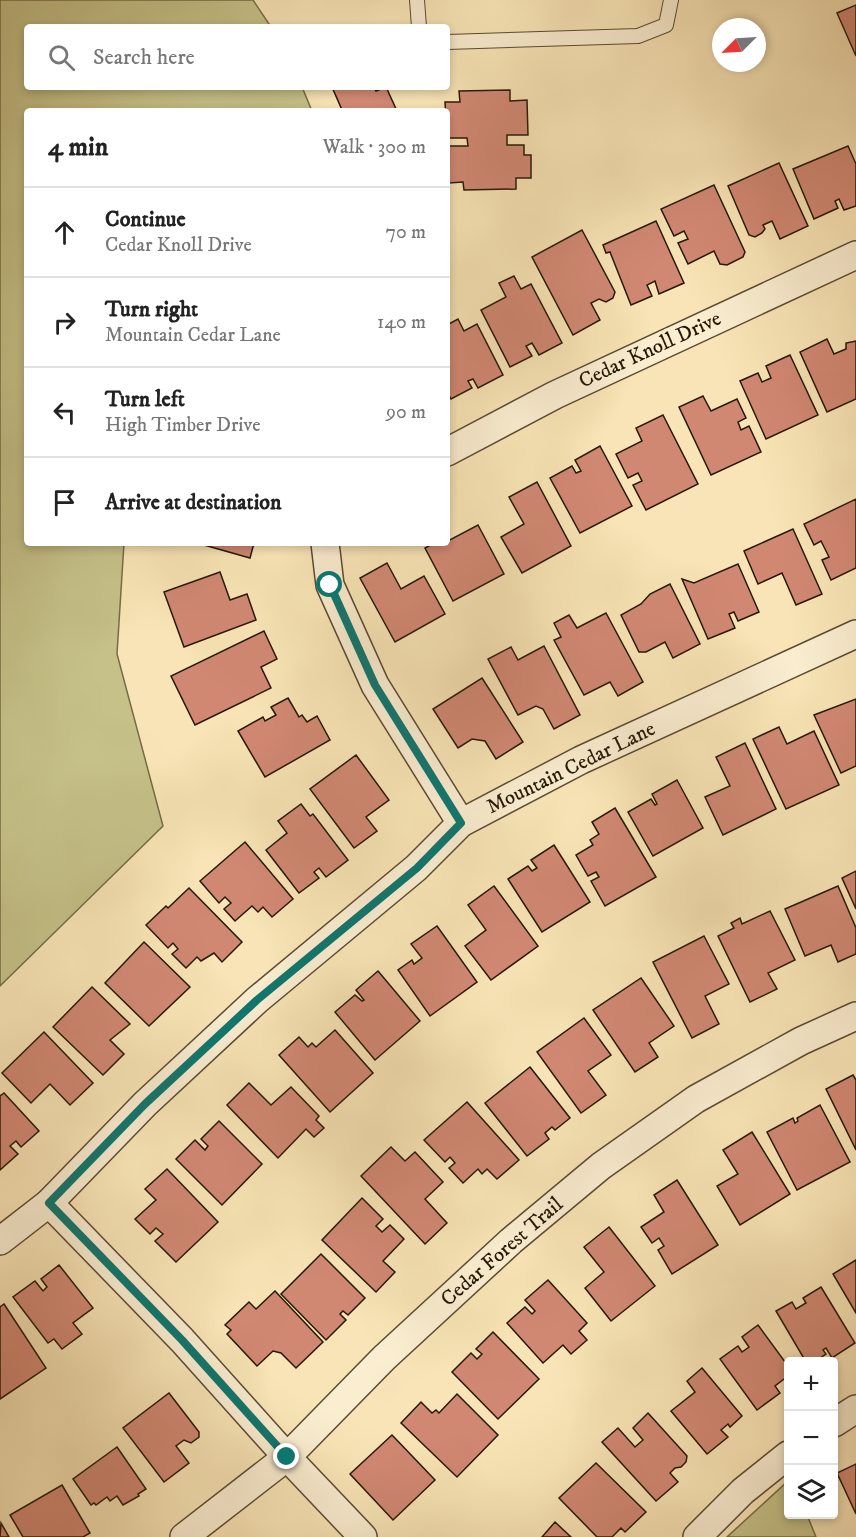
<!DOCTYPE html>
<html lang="en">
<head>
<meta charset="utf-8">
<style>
  :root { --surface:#fff; --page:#f6f6f6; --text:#222; --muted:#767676; --line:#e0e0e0 }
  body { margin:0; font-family:"IM FELL DW Pica",serif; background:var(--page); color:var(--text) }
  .controls { position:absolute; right:18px; bottom:18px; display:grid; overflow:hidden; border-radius:6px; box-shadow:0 3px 9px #0003 }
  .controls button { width:54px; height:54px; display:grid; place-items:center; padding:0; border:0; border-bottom:2px solid var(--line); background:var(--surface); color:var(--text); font:30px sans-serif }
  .compass { position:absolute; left:712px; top:18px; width:54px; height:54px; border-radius:50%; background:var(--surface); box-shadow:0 3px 9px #0003; rotate:246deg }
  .stop { position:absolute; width:18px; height:18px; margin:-14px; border:4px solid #0f766e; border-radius:50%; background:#fff }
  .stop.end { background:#0f766e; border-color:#fff; box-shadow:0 2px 6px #0008 }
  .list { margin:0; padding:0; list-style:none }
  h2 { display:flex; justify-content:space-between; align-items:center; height:78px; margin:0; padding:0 24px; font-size:26px }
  h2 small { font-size:20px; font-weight:400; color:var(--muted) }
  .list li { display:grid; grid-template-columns:39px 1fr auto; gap:18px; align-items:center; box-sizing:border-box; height:90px; padding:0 24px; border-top:2px solid var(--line) }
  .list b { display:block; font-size:22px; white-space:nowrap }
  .list p { margin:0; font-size:20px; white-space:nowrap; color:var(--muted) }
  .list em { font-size:20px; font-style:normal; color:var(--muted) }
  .icon { flex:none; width:33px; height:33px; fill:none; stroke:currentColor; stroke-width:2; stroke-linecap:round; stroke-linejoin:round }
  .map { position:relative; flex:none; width:856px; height:1537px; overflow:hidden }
  .search { position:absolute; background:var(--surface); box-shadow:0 3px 9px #0003; left:24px; top:24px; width:426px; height:66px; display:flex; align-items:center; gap:15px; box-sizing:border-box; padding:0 21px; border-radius:6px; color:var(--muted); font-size:22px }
  .panel { position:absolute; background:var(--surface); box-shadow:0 3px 9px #0003; left:24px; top:108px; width:426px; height:438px; border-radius:6px }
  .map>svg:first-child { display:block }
  .green { fill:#c5c188; stroke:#756c46; stroke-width:1.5 }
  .building { fill:#d18873; stroke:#251805; stroke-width:1.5 }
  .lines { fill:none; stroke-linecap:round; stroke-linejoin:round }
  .service-casing { stroke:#5a4b31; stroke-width:16 }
  .minor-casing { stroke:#5a4b31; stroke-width:30 }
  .service { stroke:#faedd0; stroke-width:14 }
  .minor { stroke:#faedd0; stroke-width:27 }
  .route { stroke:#0f766e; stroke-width:8 }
  .labels { text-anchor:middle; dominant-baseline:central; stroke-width:6; stroke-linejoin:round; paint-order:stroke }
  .street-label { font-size:21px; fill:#251805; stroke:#faedd0 }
</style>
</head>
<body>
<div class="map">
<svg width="856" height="1537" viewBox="0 0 856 1537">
  <rect width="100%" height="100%" fill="#f8e4b6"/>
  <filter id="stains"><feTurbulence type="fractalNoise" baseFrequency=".00333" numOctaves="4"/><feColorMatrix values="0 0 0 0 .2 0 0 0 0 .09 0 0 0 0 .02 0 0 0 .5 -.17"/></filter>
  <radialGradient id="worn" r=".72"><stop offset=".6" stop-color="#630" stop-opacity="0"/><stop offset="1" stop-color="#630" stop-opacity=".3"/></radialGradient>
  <g class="green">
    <polygon points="0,0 253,0 271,27 27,27 27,87 302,87 312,111 27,111 27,543 124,543 117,654 163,826 0,986"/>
    <polygon points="788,1481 788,1514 807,1515 816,1537 727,1537"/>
  </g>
  <g class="building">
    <polygon points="856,5 856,56 837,13"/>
    <polygon points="332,87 374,87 376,91 386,87 397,111 340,111 342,110"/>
    <polygon points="510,90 510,101 527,100 528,135 507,135 507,145 524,145 524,155 531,155 531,178 516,178 516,189 464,190 463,182 449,183 448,146 468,146 467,138 447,138 445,102 460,102 459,91"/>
    <polygon points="848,146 856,164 856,206 844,210 839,199 835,201 838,208 814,219 793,169"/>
    <polygon points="779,163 808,226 780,239 772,221 763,225 765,229 762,233 755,237 749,235 728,186"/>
    <polygon points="714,185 745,252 743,257 727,265 720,264 714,251 688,264 678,243 688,239 684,231 674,236 661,209"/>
    <polygon points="656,221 684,283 659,294 655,281 647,285 652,296 631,305 610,252 606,253 603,245"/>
    <polygon points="582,230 615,292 613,298 606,302 599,299 591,303 600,320 573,335 532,257"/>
    <polygon points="514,276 521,289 531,284 562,343 539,355 532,343 526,346 532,356 510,367 481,310 506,297 499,283"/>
    <polygon points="458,319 464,331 477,324 503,375 478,388 473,379 468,381 472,388 451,399 447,392 447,341 449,339 447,335 447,325"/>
    <polygon points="827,339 834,354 846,349 846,343 856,341 856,399 827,412 800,352"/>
    <polygon points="790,355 818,415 766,439 740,381 758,373 762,382 771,378 766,366"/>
    <polygon points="703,396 711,411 737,399 746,418 738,422 741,430 749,426 761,452 711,475 679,407"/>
    <polygon points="663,415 698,484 646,510 633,485 642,481 638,473 628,478 616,454 642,441 636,428"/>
    <polygon points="600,446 632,506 580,533 550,478 572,466 576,473 581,471 575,460"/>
    <polygon points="537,482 571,546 522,573 501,537 524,524 509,497"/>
    <polygon points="856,499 856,568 831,580 822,560 829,557 821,541 814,545 804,524"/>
    <polygon points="478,525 504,574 453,601 425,548 434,543 447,543 447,538 448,541"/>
    <polygon points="793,529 822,594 796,605 782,573 758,584 744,551"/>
    <polygon points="197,543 254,543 250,558"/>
    <polygon points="387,563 401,589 424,576 445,614 395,642 360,578"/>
    <polygon points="738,564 759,612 738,621 734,612 729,614 735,628 708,639 682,579 694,583"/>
    <polygon points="220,572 230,600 247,594 256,620 184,647 164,592"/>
    <polygon points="670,584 700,644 673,658 665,642 646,652 639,652 621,615 641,604 650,594"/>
    <polygon points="606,613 643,682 618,696 610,682 584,695 554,640 561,637 554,623 569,615 577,628"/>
    <polygon points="264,631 277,659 261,667 271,688 195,725 171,676"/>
    <polygon points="544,646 580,715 554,729 543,709 536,706 518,715 488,659 511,647 518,660"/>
    <polygon points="482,678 523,742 496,759 485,741 472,739 458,748 433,709"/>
    <polygon points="288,698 299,717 302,715 307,722 317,716 330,740 265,777 238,731 263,717 265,721 276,715 271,707"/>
    <polygon points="856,699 856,766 841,773 814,715"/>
    <polygon points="779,727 787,744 814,731 839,785 786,809 753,739"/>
    <polygon points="745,743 776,809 723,835 705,797 730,786 716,757"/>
    <polygon points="356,755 389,800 366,817 377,831 354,848 310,789"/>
    <polygon points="677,780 703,828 653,856 628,812 651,799 655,805 657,804 652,794"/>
    <polygon points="301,804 310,816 313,814 348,860 326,877 319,868 314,872 319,878 299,893 266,850 287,833 278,821"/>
    <polygon points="615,808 656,877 605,906 591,881 599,877 596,872 588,876 576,855 593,845 590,840 599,834 592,822"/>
    <polygon points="245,842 293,899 272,917 263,907 258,912 252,906 235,921 224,909 231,903 225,897 219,903 200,881"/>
    <polygon points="554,845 590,902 542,932 508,879 528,866 532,871 537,868 531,860"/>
    <polygon points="856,871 856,909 842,878"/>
    <polygon points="494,886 538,946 491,980 465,946 486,930 468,905"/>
    <polygon points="838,886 856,928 856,954 838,962 831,945 805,956 785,909"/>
    <polygon points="189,888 242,942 222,962 214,953 201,961 197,957 186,968 172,954 178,949 173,943 168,948 146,925 166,906 168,908"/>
    <polygon points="770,911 795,960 768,973 777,989 750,1002 718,936 734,928 731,923 740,918 742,924"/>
    <polygon points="437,926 477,982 430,1016 398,970 412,960 414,964 422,958 411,944"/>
    <polygon points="704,936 729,984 705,996 719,1024 692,1038 653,962"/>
    <polygon points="144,942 190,987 149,1026 105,983"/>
    <polygon points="378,971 420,1021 375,1060 335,1012 355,995 362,1001 364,1000 356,990"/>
    <polygon points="641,978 674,1026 649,1043 658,1057 635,1072 593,1010"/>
    <polygon points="92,987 130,1024 110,1040 124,1054 103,1075 53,1027"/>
    <polygon points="584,1018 611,1055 588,1071 606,1095 581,1113 537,1052"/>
    <polygon points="335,1030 373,1073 330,1112 279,1055 299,1037 308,1047 312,1043 316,1047"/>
    <polygon points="44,1032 93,1083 70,1105 50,1084 31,1103 2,1073"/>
    <polygon points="530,1067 570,1118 555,1130 552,1127 545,1133 549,1139 527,1156 485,1103"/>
    <polygon points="853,1075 856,1080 856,1150 826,1089"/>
    <polygon points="249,1083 271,1105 291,1087 319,1116 316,1120 324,1128 314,1137 306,1129 278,1158 227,1105"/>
    <polygon points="4,1093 39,1131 21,1147 16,1141 10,1146 18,1154 0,1170 0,1096"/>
    <polygon points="467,1102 519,1160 497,1179 487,1169 482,1174 478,1169 463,1183 449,1168 455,1163 450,1157 445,1162 424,1140"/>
    <polygon points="820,1105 850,1162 797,1190 767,1132 793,1118 795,1123 798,1121 797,1118"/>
    <polygon points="219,1121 262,1164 222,1205 176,1159 195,1140 205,1150 208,1146 201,1139"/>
    <polygon points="752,1132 790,1194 740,1225 717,1186 738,1174 723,1150"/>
    <polygon points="391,1147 405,1161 415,1152 443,1182 425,1199 447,1223 425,1244 361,1176"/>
    <polygon points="167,1169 218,1222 176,1262 155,1241 163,1234 156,1228 150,1234 135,1219 156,1200 145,1189"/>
    <polygon points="677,1180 718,1245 672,1274 658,1250 664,1246 659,1238 652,1243 641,1227 664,1212 654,1195"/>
    <polygon points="362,1198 383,1219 376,1226 382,1232 390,1225 404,1239 383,1261 395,1272 376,1292 322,1240"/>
    <polygon points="609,1227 655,1286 611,1321 585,1288 604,1272 584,1247"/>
    <polygon points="321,1254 365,1298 348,1315 343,1311 340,1314 346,1320 326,1340 281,1294"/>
    <polygon points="856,1260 856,1313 833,1274"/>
    <polygon points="59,1265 93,1308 73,1323 82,1334 62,1349 54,1339 48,1343 13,1297 35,1281 43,1291 47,1287 41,1279"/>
    <polygon points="548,1280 587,1323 579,1331 587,1340 571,1354 563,1345 543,1363 507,1323 525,1307 532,1314 535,1311 525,1300"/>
    <polygon points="821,1287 855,1343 832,1358 826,1348 823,1350 826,1354 814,1362 806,1362 776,1311 792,1302 796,1309 806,1303 803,1298"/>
    <polygon points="275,1291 323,1342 296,1368 281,1353 273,1351 257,1366 227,1334 231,1330 225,1325 249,1302 256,1309"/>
    <polygon points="4,1304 46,1368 0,1399 0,1307"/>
    <polygon points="758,1325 788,1366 788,1376 775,1386 780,1393 757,1410 720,1359 738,1346 742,1352 749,1347 742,1337"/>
    <polygon points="493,1332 539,1379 498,1419 452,1372 471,1353 477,1359 482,1354 476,1349"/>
    <polygon points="702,1368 742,1416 730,1427 728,1424 721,1430 728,1437 707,1454 671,1411 695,1392 687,1381"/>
    <polygon points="169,1393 199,1432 199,1437 191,1443 184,1440 176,1446 189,1463 164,1482 123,1428"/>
    <polygon points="457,1394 498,1435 457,1477 401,1423 421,1402 432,1413 436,1410 439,1413"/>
    <polygon points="648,1413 687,1456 686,1462 681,1467 675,1468 670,1473 678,1482 656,1501 602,1442 618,1428 635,1447 643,1440 633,1428"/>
    <polygon points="392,1435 435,1480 393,1520 350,1474"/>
    <polygon points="117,1447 146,1489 138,1494 139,1496 123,1505 117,1496 110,1501 107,1497 96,1505 94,1503 91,1505 73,1479"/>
    <polygon points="596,1463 646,1512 625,1532 621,1528 612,1537 597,1537 559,1498"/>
    <polygon points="856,1464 856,1514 837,1473"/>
    <polygon points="62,1485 90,1533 83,1537 23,1537 10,1515"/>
    <polygon points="555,1522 571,1537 542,1537"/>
    <polygon points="1,1523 9,1537 0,1537"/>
  </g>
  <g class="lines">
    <defs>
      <g id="service">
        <polyline points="417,0 419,27"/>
        <polyline points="447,42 638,36 666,25 671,0"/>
      </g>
      <g id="minor">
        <polyline points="447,452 555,395 856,255"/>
        <polyline points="325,543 330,585 375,685 461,823"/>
        <polyline points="49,1203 182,1340 287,1457 363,1537"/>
        <polyline points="0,1241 49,1203 145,1104 257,1000 416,868 461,823 581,760 856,634"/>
        <polyline points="834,1423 856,1409"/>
        <polyline points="184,1537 287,1457 384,1358 511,1241 601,1166 696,1099 801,1041 856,1016"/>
        <polyline points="697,1537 743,1491 788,1455"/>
      </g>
    </defs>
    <use href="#service" class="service-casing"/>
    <use href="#minor" class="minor-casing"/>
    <use href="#service" class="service"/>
    <use href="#minor" class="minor"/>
  </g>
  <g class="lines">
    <polyline class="route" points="287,1457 182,1340 49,1203 145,1104 257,1000 417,868 461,823 375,685 330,585"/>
  </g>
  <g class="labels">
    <g class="street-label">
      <text transform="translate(650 350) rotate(-25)">Cedar Knoll Drive</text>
      <text transform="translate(571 768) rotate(-26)">Mountain Cedar Lane</text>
      <text transform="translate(502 1252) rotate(-41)">Cedar Forest Trail</text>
    </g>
  </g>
  <rect width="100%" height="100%" filter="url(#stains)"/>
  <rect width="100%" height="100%" fill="url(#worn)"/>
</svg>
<div class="controls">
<button>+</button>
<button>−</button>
<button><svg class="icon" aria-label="layers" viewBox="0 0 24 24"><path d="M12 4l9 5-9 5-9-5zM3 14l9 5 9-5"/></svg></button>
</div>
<svg class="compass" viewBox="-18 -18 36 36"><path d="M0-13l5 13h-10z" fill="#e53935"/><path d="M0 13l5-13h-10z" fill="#767676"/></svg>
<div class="stop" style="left:330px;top:585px"></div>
<div class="stop end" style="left:287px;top:1457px"></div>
<div class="search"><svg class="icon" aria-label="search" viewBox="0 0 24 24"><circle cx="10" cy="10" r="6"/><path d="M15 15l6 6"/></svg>Search here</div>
<section class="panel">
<h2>4 min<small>Walk · 300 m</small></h2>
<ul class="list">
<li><svg class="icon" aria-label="ahead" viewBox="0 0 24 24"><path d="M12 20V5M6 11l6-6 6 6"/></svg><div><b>Continue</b><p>Cedar Knoll Drive</p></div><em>70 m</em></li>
<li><svg class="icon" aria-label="right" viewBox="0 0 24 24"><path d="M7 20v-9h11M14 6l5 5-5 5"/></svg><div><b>Turn right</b><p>Mountain Cedar Lane</p></div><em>140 m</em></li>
<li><svg class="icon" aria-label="left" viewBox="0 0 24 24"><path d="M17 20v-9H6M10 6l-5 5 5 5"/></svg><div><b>Turn left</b><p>High Timber Drive</p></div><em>90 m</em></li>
<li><svg class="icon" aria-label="arrive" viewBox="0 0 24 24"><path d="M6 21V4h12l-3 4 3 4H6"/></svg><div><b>Arrive at destination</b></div></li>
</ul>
</section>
</div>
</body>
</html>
